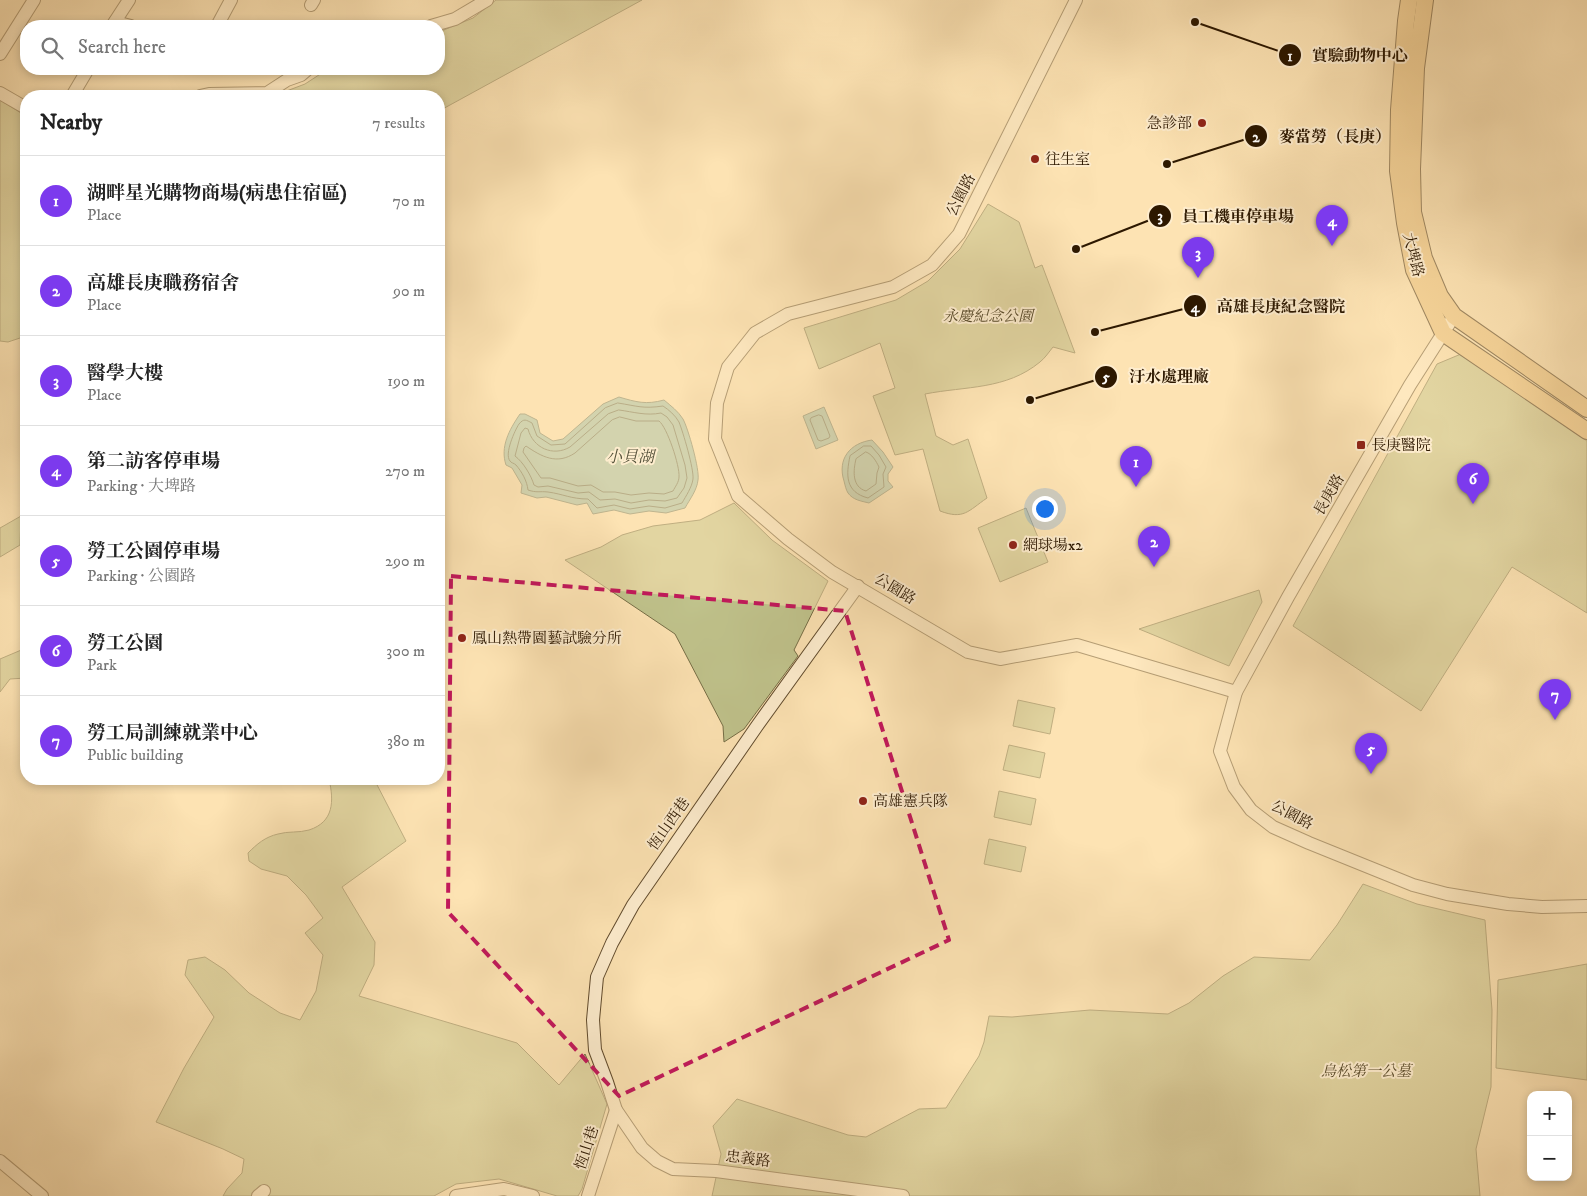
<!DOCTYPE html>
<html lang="en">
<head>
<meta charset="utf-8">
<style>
  :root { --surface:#fff; --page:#f2f2f2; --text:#222; --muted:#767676; --line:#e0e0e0; --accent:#7c3aed }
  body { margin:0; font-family:"IM FELL DW Pica","Noto Serif TC",serif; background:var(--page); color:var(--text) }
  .controls { position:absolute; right:15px; bottom:15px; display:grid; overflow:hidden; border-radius:10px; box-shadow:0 2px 8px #0003 }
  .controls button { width:45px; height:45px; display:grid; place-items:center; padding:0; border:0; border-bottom:1px solid var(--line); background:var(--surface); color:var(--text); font:25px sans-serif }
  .you { position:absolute; left:1044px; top:508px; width:18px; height:18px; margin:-12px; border:4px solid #fff; border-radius:50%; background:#1a73e8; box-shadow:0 0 0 8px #1a73e833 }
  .badge { display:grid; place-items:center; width:32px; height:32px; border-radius:50%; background:var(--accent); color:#fff; font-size:16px; font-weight:700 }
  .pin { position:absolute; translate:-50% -41px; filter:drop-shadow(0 1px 2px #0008) }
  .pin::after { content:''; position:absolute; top:26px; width:18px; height:15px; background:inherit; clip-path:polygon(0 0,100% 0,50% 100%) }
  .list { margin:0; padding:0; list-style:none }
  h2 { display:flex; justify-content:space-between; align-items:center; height:65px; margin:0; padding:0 20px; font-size:21px }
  h2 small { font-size:16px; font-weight:400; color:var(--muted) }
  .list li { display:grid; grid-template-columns:32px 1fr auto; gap:15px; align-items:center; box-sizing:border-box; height:90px; padding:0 20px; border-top:1px solid var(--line) }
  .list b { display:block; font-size:19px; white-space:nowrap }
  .list p { margin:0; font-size:16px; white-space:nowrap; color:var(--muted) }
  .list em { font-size:16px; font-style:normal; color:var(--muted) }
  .icon { flex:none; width:28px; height:28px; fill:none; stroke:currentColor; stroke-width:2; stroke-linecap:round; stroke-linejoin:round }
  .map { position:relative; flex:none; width:1587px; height:1196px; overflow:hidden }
  .search { position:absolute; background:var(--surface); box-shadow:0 2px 8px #0003; left:20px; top:20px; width:425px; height:55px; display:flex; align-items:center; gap:12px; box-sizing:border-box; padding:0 18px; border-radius:20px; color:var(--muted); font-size:19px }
  .panel { position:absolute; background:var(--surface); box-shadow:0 2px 8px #0003; left:20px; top:90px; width:425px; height:695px; border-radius:20px }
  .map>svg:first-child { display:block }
  .green { fill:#c0c38c; stroke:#766e46 }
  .water { fill:#a1bfa8; stroke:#737c65 }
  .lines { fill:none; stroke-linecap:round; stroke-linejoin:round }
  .shore { stroke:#676c54; stroke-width:1 }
  .minor-casing { stroke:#614b2d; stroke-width:14 }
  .major-casing { stroke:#2d1800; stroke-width:18 }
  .minor { stroke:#feedce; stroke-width:12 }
  .major { stroke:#eec27a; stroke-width:16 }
  .marked { fill:none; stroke:#c2185b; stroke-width:4; stroke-dasharray:10 6; stroke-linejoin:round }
  .poi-dot { fill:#8f2418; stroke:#feedce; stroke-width:2 }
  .labels { text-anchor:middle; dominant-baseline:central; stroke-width:4; stroke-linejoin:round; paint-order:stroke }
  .poi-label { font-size:15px; fill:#2d1800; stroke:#feedce; text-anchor:start }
  .street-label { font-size:15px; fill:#2d1800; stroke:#feedce }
  .park-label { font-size:15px; font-style:italic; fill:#594b2a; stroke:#feedce }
  .water-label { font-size:16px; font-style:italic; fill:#56523b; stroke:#feedce }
  .leader { fill:none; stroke:#2d1800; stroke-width:2 }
  .callout-dot { fill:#2d1800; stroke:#feedce; stroke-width:2 }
  .mark-label { font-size:15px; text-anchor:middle; font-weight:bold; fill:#fff }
  .callout-label { font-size:16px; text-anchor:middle; font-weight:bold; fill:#2d1800; stroke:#feedce; stroke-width:4; stroke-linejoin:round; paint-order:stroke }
</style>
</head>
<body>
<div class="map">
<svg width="1587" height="1196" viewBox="0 0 1587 1196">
  <rect width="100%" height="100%" fill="#fde3b3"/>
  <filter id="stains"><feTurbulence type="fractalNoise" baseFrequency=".004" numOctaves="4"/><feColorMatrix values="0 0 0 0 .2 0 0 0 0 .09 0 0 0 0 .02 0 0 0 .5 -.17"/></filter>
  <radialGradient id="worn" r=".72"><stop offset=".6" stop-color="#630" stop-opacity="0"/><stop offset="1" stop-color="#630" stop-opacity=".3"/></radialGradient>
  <g class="green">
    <polygon points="496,0 642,0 439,111 439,96 257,96 276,95 305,84 328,69 439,69 439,32 473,18"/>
    <polygon points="0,100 26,116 26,214 22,216 26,219 26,336 8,342 0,341"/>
    <path d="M988 204 1019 222 1035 268 1042 265 1075 353 1053 347C1049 352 1045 358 1040 362 1006 390 966 386 925 394L936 436 953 445 968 439 987 498C968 511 964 520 940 511L923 449 895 455 873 396 895 388 880 343 819 369 804 328 896 300 928 281 960 249Z"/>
    <polygon points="1461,354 1587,441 1587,613 1512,567 1421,711 1293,626 1437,364"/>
    <polygon points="734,503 772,540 828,581 794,650 798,656 744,729 724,742 723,726 675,634 565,560 601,547 622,535 653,526 700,520"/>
    <polygon points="1026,508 1048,562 1000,582 978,528"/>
    <polygon points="21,516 20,545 0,557 0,528"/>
    <polygon points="1259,590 1262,602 1229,666 1139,629"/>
    <polygon points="26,648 26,678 10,679 0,692 0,659"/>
    <polygon points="1018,700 1055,708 1050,734 1013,726"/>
    <polygon points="1009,745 1045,753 1040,778 1003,770"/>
    <path d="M329 779H374L406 841 342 887 375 942 374 965 359 996 517 1043 559 1085 585 1054 607 1104 582 1189 578 1196H557L499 1179 456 1184 434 1196H223L227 1189 242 1173 244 1159 223 1149 156 1122 184 1068 214 1017 185 975 188 960 205 957 225 970 249 993 280 1013 300 1020 316 991 323 955 305 933 323 918 306 895 287 876 261 869 249 861 248 853C257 844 265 837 278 834 288 831 299 833 309 830 334 822 334 801 329 779Z"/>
    <polygon points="999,791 1036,799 1031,825 994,817"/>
    <polygon points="989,839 1026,847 1021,872 984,864"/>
    <polygon points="1363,884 1417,904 1485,920 1492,1010 1491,1087 1476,1149 1480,1196 712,1196 721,1154 713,1126 737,1099 848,1135 866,1137 919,1109 946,1108 979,1056 984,1042 989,1016 1012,1017 1090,1010 1168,1014 1189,1003 1223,976 1254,957 1310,960 1337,925"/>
    <polygon points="1587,964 1587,1080 1496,1068 1498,980"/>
  </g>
  <g class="water">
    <path d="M619 397C636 402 646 405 664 400 671 406 678 411 683 419 688 428 700 470 698 480 697 490 690 499 685 508L666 513 649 511 630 514 614 510 593 514 587 503 577 505 546 497 537 498 521 493 522 485 512 468 506 465C500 447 509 430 520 414H525L537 420 540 433 553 441 563 439 603 404Z"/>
    <polygon points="824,407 838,440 816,449 803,416"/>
    <path d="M872 440 883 452 893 467 888 474V481L893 487 869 503C861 501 853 500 848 493 846 490 845 485 844 481 837 459 850 443 872 440Z"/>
  </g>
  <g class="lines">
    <g class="shore">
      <path d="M618 403C637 406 643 409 663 406 669 410 675 415 679 422 683 432 694 469 693 479 692 487 686 496 682 503L665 508 649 506 630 509 614 505 597 508 588 499C571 499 563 494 548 492 539 491 537 493 528 490 527 481 522 472 516 465 514 463 511 463 510 461 504 454 515 430 519 424 524 418 526 420 532 423L537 436 551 445 565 444 605 408Z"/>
      <path d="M619 410C634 412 646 416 661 413L667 417 673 425 685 465 687 478 684 488 677 498 665 501 649 500 631 503 615 499 600 500 589 492 578 493 548 486 538 487 534 485C531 475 523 462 515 456L521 433 525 428 528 429C533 448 553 457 570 447L608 414Z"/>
      <polygon points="819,415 822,416 830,436 829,438 821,441 818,440 810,420 811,418"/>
      <path d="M620 417 636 421H659C667 427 680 466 679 477 679 482 675 487 673 491L664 494 649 493 631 495 615 492H603L591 485 578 486 550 478H541L523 452 524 448 526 446C542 457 557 465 575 453L612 420Z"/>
      <path d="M864 446H871L879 455 886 467 883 474 884 487 868 498C845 492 846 475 850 456Z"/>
      <path d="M866 452C872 454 876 461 879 467L877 473 876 484 866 491C852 487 853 471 856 459Z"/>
    </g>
    <defs>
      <g id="minor">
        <polyline points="1076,0 959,234 932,265 893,287 788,314 755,333 728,367 717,403 715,439 738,496 788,539 832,572 968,652 1000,659 1077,645 1236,692"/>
        <polyline points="311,5 314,0"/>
        <polyline points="115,22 131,26"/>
        <polyline points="112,26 129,0"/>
        <polyline points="217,26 231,0"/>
        <polyline points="431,26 455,19 487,0"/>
        <polyline points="0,54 34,0"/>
        <polyline points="0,93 26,108"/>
        <polyline points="72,96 88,69"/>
        <polyline points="200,96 209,94 267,93 287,80 301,75 308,69"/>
        <polyline points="1454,316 1410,385 1288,597 1236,692 1220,751 1234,787 1251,810 1273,827 1309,843 1413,885 1447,894 1508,904 1542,907 1587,906"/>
        <polyline points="858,586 757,726 633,905 612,943 597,977 593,1020 595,1050 607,1082 616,1110 642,1148 657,1161 673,1169 716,1171 903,1196"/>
        <polyline points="0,1161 42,1196"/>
        <polyline points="258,1196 264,1191"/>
        <polyline points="456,1196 504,1189 533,1196"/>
        <polyline points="588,1196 616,1110"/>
      </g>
      <g id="major">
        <polyline points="1409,0 1406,21 1399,110 1398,171 1405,223 1414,270 1443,333 1587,431"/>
        <polyline points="1425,0 1416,68 1412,169 1413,212 1424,258 1440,296 1454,316 1587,409"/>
      </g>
    </defs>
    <use href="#minor" class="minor-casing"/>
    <use href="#major" class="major-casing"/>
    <use href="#minor" class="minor"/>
    <use href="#major" class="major"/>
  </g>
  <path d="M0 0H1587V1196H0ZM451 576 845 611 949 940 619 1096 448 912Z" fill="#fde3b3" fill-opacity=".55" fill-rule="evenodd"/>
  <path class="marked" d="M451 576 845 611 949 940 619 1096 448 912Z"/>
  <g class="poi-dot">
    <circle cx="1202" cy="123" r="5"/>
    <circle cx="1035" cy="159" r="5"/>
    <rect x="1356" y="440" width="10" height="10" rx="2.5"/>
    <circle cx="1013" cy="545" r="5"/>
    <circle cx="462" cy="638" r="5"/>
    <circle cx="863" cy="801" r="5"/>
  </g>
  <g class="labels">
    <g class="poi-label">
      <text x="1192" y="123" text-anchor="end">急診部</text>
      <text x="1045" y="159">往生室</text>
      <text x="1371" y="445">長庚醫院</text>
      <text x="1023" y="545">網球場x2</text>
      <text x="472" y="638">鳳山熱帶園藝試驗分所</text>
      <text x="873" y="801">高雄憲兵隊</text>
    </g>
    <g class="street-label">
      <text transform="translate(961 195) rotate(-63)">公園路</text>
      <text transform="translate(1413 255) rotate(76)">大埤路</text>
      <text transform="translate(1329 495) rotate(-60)">長庚路</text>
      <text transform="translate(895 589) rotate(31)">公園路</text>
      <text transform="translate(1292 815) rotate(28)">公園路</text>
      <text transform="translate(669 824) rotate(-55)">恆山西巷</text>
      <text transform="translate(587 1148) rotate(-72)">恆山巷</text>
      <text transform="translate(748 1159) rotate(7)">忠義路</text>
    </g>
    <g class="park-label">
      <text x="988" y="316">永慶紀念公園</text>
      <text x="1366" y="1071">鳥松第一公墓</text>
    </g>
    <g class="water-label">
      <text x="630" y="457">小貝湖</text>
    </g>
  </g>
  <path class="leader" d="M1195 22L1290 55M1167 164L1256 136M1076 249L1160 216M1095 332L1195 306M1030 400L1106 377"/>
  <g class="callout-dot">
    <circle cx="1195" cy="22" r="5"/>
    <circle cx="1167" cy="164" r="5"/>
    <circle cx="1076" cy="249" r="5"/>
    <circle cx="1095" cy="332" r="5"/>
    <circle cx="1030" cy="400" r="5"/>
    <circle cx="1290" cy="55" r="12"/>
    <circle cx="1256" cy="136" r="12"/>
    <circle cx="1160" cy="216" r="12"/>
    <circle cx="1195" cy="306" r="12"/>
    <circle cx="1106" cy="377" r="12"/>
  </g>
  <g class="mark-label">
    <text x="1290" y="61">1</text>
    <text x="1256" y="142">2</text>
    <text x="1160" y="221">3</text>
    <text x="1195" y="312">4</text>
    <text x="1106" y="382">5</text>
  </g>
  <g class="callout-label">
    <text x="1360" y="61">實驗動物中心</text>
    <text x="1335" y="142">麥當勞（長庚）</text>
    <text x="1238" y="222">員工機車停車場</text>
    <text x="1281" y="312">高雄長庚紀念醫院</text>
    <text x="1169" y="382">汙水處理廠</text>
  </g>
  <rect width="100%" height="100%" filter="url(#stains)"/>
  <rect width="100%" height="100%" fill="url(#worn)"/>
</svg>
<div class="controls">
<button>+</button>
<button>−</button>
</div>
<div class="you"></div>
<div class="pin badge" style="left:1136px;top:487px">1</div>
<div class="pin badge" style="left:1154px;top:567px">2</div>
<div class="pin badge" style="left:1198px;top:278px">3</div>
<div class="pin badge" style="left:1332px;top:246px">4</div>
<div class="pin badge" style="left:1371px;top:774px">5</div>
<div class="pin badge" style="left:1473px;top:504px">6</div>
<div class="pin badge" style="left:1555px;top:720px">7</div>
<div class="search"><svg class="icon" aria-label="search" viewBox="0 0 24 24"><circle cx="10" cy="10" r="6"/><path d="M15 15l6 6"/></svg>Search here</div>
<section class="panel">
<h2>Nearby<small>7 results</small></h2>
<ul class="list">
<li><span class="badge">1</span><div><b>湖畔星光購物商場(病患住宿區)</b><p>Place</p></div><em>70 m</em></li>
<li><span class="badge">2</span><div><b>高雄長庚職務宿舍</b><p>Place</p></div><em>90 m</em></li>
<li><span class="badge">3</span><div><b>醫學大樓</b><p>Place</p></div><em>190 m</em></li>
<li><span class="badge">4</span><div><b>第二訪客停車場</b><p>Parking · 大埤路</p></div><em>270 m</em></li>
<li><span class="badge">5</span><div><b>勞工公園停車場</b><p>Parking · 公園路</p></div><em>290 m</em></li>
<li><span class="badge">6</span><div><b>勞工公園</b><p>Park</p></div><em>300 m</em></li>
<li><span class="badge">7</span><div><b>勞工局訓練就業中心</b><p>Public building</p></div><em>380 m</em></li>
</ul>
</section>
</div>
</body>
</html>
